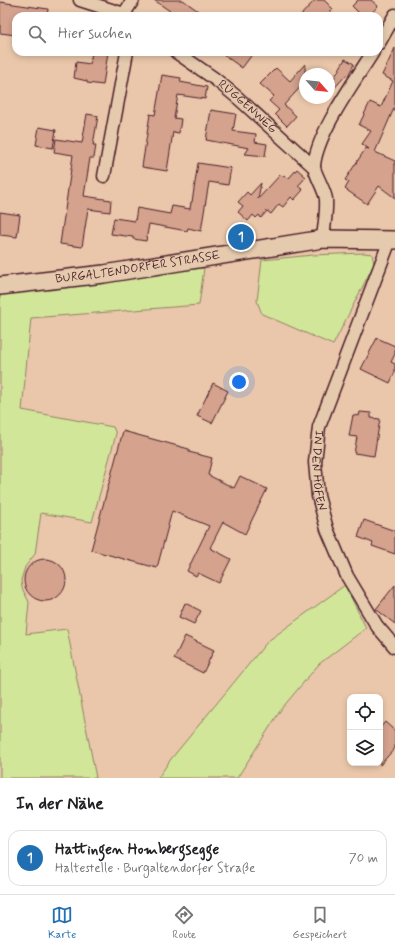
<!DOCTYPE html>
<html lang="de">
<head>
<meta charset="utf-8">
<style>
  :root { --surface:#fff; --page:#f2f2f2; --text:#202124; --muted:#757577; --line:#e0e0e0; --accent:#1f6fb2 }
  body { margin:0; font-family:Mynerve,sans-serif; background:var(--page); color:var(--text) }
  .controls { position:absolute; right:12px; bottom:12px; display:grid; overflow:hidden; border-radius:8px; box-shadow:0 2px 6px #0003 }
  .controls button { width:36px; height:36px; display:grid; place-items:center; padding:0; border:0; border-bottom:1px solid var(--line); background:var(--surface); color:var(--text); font:20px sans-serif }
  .compass { position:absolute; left:299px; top:68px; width:36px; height:36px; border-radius:50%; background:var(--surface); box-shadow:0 2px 6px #0003; rotate:117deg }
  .you { position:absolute; left:239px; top:382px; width:14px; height:14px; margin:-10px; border:3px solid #fff; border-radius:50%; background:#1a73e8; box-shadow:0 0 0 6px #1a73e833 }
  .badge { display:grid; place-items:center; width:26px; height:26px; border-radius:50%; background:var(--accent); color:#fff; font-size:13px; font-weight:700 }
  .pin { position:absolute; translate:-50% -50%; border:2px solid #fff; box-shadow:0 1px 4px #0006 }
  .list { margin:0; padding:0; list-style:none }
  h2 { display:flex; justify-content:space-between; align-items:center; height:52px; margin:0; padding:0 16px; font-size:17px }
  h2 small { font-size:13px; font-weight:400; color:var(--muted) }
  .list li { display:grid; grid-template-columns:26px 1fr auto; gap:12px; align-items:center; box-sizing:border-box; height:56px; margin:0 8px 8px; padding:0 8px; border:1px solid var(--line); border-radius:12px }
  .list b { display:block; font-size:15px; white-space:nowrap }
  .list p { margin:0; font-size:13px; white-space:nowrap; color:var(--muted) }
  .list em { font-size:13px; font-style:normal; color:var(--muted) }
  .icon { flex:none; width:22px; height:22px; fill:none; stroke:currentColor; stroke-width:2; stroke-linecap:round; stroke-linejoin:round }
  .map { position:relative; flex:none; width:395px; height:778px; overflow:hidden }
  .search { position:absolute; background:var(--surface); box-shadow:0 2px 6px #0003; left:12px; right:12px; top:12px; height:44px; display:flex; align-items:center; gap:10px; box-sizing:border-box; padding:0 14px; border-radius:12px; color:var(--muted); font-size:15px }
  .sheet { height:116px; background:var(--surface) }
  nav { display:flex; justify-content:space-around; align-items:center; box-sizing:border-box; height:56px; border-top:1px solid var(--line); background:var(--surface); font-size:11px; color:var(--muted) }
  nav a { display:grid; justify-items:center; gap:2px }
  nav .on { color:var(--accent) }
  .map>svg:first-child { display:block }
  .green { fill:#d2e69a; stroke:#8e8262 }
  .building { fill:#d4a28d; stroke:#4a1f2b }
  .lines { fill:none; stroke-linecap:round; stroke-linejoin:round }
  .minor-casing { stroke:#4a1f2b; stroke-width:15 }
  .secondary-casing { stroke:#4a1f2b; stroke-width:20 }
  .minor { stroke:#e6caad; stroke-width:12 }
  .secondary { stroke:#e6caad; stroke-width:17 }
  .labels { text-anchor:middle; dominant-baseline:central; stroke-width:3.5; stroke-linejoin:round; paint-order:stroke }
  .street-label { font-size:12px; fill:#4a1f2b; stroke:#e6caad }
</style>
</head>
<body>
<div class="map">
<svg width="395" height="778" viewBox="0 0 395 778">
  <rect width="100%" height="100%" fill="#eac7aa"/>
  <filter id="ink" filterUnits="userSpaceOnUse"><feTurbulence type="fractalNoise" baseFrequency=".025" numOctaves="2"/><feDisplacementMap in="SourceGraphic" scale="8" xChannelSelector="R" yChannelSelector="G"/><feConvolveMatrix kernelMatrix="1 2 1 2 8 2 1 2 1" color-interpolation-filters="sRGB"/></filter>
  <g filter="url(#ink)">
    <g class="green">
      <polygon points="364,253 372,254 374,264 333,345 262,314 257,301 262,260 313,255"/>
      <polygon points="204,268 199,305 31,318 22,410 113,427 116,434 92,522 41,513 35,554 25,567 21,580 22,588 29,602 26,634 67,629 96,778 0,778 0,291"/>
      <polygon points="345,585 366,628 319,664 282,708 237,778 158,778 171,759 268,641"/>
    </g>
    <g class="building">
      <polygon points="154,0 183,0 205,16 177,16"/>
      <polygon points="315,0 324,0 333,9 327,16 300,16"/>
      <polygon points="358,0 371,0 378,6 369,16 362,16 352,6"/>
      <polygon points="0,2 48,9 47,16 16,16 16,35 0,33"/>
      <polygon points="395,48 395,106 375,152 395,161 395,198 379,186 367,204 345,189 349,182 345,180 366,148 369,149 362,144 371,131 359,125 370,102 381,107 393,81 382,75"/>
      <polygon points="92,52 108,52 103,85 87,83 87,81 74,78 76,62 90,64"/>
      <polygon points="220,52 254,52 242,68"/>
      <polygon points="345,59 354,64 348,76 346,75 331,92 329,90 329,87"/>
      <polygon points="305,64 305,82 284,105 296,116 287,126 275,114 279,110 269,101 274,96 260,84 276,68 290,81"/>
      <polygon points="162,75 181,78 180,82 207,87 205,99 178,95 174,118 181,119 179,133 173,132 167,171 142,167 150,114 155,115"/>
      <polygon points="211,110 236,114 233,131 256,134 255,142 267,144 265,156 245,154 249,148 206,140"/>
      <polygon points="87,114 98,116 93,145 96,145 94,158 90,158 84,196 111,200 110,212 88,209 82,247 60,244 73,155 54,152 56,139 82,143"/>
      <polygon points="39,127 56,130 53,148 36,145"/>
      <polygon points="198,163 231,168 228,185 209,182 201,231 188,228 187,231 149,224 146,241 133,239 133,237 111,234 114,218 135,221 137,208 170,214 172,206 190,209 191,202 192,202"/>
      <polygon points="297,169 306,177 298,186 303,190 294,200 291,197 283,207 279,204 271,214 267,211 261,218 259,215 256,218 253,215 248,221 238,212 243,206 238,202 247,192 250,195 261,183 258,199 280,175 289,178"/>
      <polygon points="0,212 20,215 17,237 0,235"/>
      <polygon points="377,338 395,346 395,354 391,362 395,364 395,372 390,383 361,369"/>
      <polygon points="213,383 228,391 212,423 197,416"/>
      <polygon points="360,412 371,413 371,418 380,419 374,456 354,453 357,437 349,436 353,415 359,416"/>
      <polygon points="123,431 189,449 189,452 212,458 208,475 234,488 240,476 267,489 245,534 223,522 210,548 231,559 219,583 198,573 196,576 187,571 209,526 172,511 157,568 91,550"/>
      <polygon points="364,520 395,531 395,554 372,546 373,543 358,537"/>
      <circle cx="45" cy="580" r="21"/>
      <polygon points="395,585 395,624 376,609"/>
      <polygon points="185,603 201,611 194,624 179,617"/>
      <polygon points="185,636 214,650 203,673 174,659"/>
      <polygon points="385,722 395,731 395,748 380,765 380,728"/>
    </g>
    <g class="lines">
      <defs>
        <g id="minor">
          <polyline points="80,0 124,14 127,16"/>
          <polyline points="124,14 133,0"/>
          <polyline points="379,43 395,15"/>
          <path id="s1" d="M176 52 215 79 238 98 314 167"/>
          <polyline points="104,176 127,52"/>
          <path d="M323 239C324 226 327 212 326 199 325 190 313 171 314 165 318 131 355 81 373 52"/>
          <path id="s2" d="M390 240 319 427 315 462 318 496 327 529 347 576 377 626 395 647"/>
        </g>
        <g id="secondary">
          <path id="s3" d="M0 286 104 274 323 239 395 240"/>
        </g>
      </defs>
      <use href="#minor" class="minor-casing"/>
      <use href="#secondary" class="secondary-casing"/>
      <use href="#minor" class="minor"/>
      <use href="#secondary" class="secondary"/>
    </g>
  </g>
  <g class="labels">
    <g class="street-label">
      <text stroke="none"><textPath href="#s1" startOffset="90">RÜGGENWEG</textPath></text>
      <text stroke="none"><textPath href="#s3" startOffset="139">BURGALTENDORFER STRASSE</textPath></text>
      <text stroke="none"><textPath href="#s2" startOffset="244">IN DEN HÖFEN</textPath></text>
    </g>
  </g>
</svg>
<div class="controls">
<button><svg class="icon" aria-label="locate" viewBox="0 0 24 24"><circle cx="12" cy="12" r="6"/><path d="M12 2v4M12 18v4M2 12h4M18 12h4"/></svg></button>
<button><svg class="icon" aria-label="layers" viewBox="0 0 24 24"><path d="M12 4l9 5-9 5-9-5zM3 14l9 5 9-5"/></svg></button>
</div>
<svg class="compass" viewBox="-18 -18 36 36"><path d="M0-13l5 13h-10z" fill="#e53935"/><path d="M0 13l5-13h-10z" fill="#757577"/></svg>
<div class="you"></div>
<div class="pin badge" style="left:241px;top:237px">1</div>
<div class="search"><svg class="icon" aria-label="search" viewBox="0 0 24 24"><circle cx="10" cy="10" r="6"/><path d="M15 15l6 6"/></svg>Hier suchen</div>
</div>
<section class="sheet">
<h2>In der Nähe<small></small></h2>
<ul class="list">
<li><span class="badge">1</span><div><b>Hattingen Hombergsegge</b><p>Haltestelle · Burgaltendorfer Straße</p></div><em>70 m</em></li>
</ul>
</section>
<nav>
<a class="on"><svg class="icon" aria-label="map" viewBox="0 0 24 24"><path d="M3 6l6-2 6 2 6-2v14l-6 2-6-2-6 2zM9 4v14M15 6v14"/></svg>Karte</a>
<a><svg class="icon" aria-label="directions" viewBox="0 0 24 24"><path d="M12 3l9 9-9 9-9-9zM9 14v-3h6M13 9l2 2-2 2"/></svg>Route</a>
<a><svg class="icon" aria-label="saved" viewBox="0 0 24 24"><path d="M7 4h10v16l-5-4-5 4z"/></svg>Gespeichert</a>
</nav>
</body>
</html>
